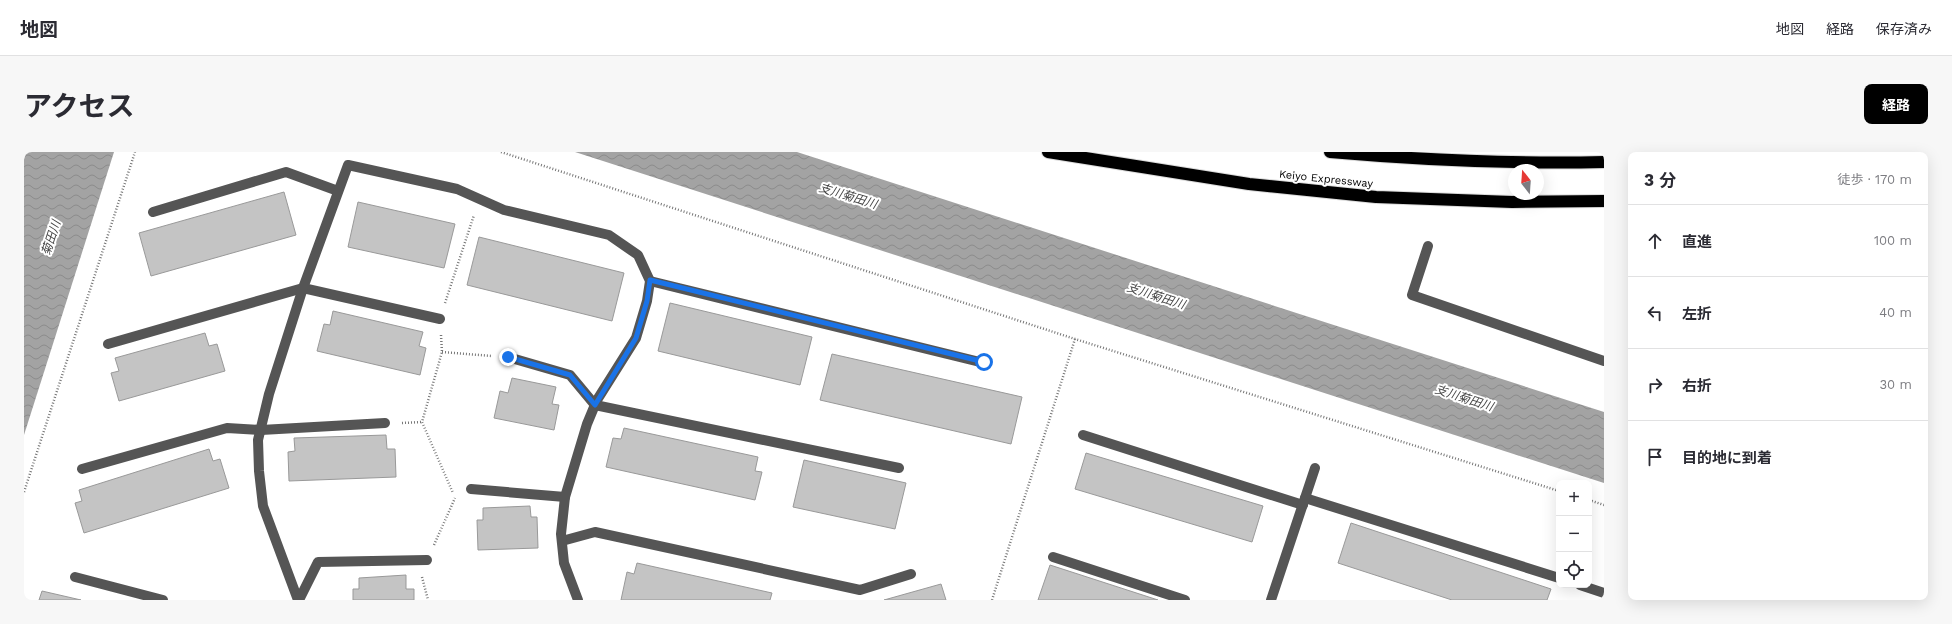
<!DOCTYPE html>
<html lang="ja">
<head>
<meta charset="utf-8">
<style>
  :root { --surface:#fff; --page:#f7f7f7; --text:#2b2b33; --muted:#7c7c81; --line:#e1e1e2; --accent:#000 }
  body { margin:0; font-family:"Work Sans","Noto Sans JP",sans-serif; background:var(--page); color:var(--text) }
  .controls { position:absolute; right:12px; bottom:12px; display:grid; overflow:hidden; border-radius:8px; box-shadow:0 4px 16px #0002 }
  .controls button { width:36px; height:36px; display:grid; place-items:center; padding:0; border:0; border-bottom:1px solid var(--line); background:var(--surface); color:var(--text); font:20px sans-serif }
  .compass { position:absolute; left:1484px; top:12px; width:36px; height:36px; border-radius:50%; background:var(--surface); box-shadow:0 4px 16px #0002; rotate:343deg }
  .stop { position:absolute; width:12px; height:12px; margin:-9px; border:3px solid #1a73e8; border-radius:50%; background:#fff }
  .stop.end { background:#1a73e8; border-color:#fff; box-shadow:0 1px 4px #0008 }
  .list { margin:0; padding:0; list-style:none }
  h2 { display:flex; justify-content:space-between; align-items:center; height:52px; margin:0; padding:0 16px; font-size:17px }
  h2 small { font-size:13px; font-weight:400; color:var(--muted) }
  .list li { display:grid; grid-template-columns:26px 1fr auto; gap:12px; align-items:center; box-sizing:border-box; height:72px; padding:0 16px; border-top:1px solid var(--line) }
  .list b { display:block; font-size:15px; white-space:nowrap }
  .list em { font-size:13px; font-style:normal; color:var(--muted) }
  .icon { flex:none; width:22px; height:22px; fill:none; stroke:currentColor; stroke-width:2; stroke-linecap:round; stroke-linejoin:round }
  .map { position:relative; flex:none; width:1580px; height:448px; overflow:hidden; border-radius:8px }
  header { display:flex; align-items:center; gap:24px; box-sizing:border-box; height:56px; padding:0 20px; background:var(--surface); border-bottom:1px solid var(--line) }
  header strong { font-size:19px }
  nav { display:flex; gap:22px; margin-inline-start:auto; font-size:14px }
  .intro { display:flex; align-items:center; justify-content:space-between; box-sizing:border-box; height:96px; padding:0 24px }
  h1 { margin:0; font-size:28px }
  .button { padding:10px 18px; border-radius:8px; background:var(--accent); color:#fff; font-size:14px; font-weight:700 }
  main { display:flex; gap:24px; padding:0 24px }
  aside { flex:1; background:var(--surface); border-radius:8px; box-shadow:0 4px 16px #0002 }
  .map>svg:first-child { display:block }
  .water { fill:url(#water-waves) }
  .building { fill:#c4c4c4; stroke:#999 }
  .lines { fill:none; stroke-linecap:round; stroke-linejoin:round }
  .highway-casing { stroke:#dbdbdb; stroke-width:14 }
  .path { stroke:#777; stroke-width:2.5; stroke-dasharray:1 2; stroke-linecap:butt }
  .minor { stroke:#555; stroke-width:10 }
  .highway { stroke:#000; stroke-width:12 }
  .route { stroke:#1a73e8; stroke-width:5 }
  .labels { text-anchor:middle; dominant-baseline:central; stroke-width:4; stroke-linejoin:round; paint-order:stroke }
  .street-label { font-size:11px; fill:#000; stroke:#fff }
  .water-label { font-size:12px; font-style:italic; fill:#444; stroke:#fff }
</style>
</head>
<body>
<header>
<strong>地図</strong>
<nav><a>地図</a><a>経路</a><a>保存済み</a></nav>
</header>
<div class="intro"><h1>アクセス</h1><a class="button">経路</a></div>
<main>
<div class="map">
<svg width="1580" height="448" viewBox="0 0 1580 448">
  <defs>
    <pattern id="water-waves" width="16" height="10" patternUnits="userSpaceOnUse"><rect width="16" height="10" fill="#a3a3a3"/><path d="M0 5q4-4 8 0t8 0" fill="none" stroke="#8b8b8b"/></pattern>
  </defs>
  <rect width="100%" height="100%" fill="#fff"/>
  <g class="water">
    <polygon points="2,0 90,0 0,283 0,7"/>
    <polygon points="551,0 773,0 1580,260 1580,331"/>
  </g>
  <g class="building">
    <polygon points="260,40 272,83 127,124 115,81"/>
    <polygon points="334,50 431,72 420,116 324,95"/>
    <polygon points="455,85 600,121 588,169 443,133"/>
    <polygon points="646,151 788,185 776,233 634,199"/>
    <polygon points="309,159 399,180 395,194 402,196 396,223 293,199 300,172 306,173"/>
    <polygon points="181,181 185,194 193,192 201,219 95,249 87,221 95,219 91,206"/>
    <polygon points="808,202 998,245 987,292 796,248"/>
    <polygon points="488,226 532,235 528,252 535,253 530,278 470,266 476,239 484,241"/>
    <polygon points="600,276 734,305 731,319 738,320 731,348 582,315 589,286 597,287"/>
    <polygon points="362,283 363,297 371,297 372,325 265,329 264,300 271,299 270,286"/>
    <polygon points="185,297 189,309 196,307 205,336 60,381 51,351 58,349 55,338"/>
    <polygon points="1062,301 1239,354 1228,390 1051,337"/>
    <polygon points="780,308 882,331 871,377 769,355"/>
    <polygon points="506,354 507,365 513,365 514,396 454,398 453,368 459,368 459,356"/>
    <polygon points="1327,371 1527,437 1523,448 1428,448 1314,411"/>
    <polygon points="613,411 748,441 746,448 597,448 603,420 610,422"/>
    <polygon points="1026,413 1134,448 1014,448"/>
    <polygon points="382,423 382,437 390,437 390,448 329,448 329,437 335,437 335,426"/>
    <polygon points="917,432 922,448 860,448"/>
    <polygon points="18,439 57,448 15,448"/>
  </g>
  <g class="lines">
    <defs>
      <g id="highway">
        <polyline points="1024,0 1225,32 1352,45 1488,50 1580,49"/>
        <path d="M1306 0C1397 8 1489 12 1580 10"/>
      </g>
    </defs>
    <use href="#highway" class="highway-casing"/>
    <g class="path">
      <polyline points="477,0 1051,187 1535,339"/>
      <polyline points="421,151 450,63"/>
      <polyline points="417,183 418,200 398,270 429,341"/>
      <polyline points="418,200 468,204"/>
      <polyline points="378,271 398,270"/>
      <polyline points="0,340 111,0"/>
      <polyline points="1565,348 1580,353"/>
      <polyline points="410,393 431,346"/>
      <polyline points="398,425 404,448"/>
      <polyline points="968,448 1051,187"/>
    </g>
    <g class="minor">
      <polyline points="129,60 262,20 314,39"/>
      <polyline points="1404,94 1388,143 1580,209"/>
      <polyline points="626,129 960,211"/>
      <polyline points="84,192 279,136 416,167"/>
      <polyline points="484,205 546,223 571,253 875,316"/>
      <polyline points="1059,283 1279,353"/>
      <polyline points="58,317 203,276 237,278 361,271"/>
      <polyline points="447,337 541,345"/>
      <polyline points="1281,346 1535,426"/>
      <polyline points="538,389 571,380 836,438 887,422"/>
      <polyline points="1029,405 1161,448"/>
      <polyline points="51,425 139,448"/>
      <polyline points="1556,433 1580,441"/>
      <polyline points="274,448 239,354 235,319 234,288 245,242 279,136 324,13 433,37 480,58 585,83 614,103 626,129 623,149 612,186 573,248 563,272 541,345 537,382 540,411 554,448"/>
      <polyline points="275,448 294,410 403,408"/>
      <polyline points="1247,448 1291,316"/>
    </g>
    <use href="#highway" class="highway"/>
  </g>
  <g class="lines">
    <polyline class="route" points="484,205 546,223 571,253 612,186 623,149 626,128 960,210"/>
  </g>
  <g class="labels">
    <g class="street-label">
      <text transform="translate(1302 27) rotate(6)">Keiyo Expressway</text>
    </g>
    <g class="water-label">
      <text transform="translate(824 44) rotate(17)">支川菊田川</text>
      <text transform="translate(27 86) rotate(-72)">菊田川</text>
      <text transform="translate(1132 144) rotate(18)">支川菊田川</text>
      <text transform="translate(1440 246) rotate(18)">支川菊田川</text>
    </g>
  </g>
</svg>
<div class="controls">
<button>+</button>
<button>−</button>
<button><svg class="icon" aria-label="locate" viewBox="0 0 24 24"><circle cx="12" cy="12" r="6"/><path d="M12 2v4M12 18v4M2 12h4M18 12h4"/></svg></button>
</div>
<svg class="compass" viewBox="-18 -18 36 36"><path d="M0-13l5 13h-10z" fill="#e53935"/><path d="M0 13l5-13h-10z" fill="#7c7c81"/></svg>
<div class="stop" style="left:960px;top:210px"></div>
<div class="stop end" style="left:484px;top:205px"></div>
</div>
<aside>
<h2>3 分<small>徒歩 · 170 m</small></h2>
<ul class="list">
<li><svg class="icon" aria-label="ahead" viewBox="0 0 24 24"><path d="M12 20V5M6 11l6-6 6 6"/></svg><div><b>直進</b></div><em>100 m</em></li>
<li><svg class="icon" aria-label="left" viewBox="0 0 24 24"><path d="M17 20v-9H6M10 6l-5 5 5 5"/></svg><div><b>左折</b></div><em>40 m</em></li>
<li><svg class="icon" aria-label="right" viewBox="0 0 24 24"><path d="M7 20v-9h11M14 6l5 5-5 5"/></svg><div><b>右折</b></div><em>30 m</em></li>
<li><svg class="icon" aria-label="arrive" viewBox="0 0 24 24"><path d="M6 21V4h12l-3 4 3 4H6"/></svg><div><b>目的地に到着</b></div></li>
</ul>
</aside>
</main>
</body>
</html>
